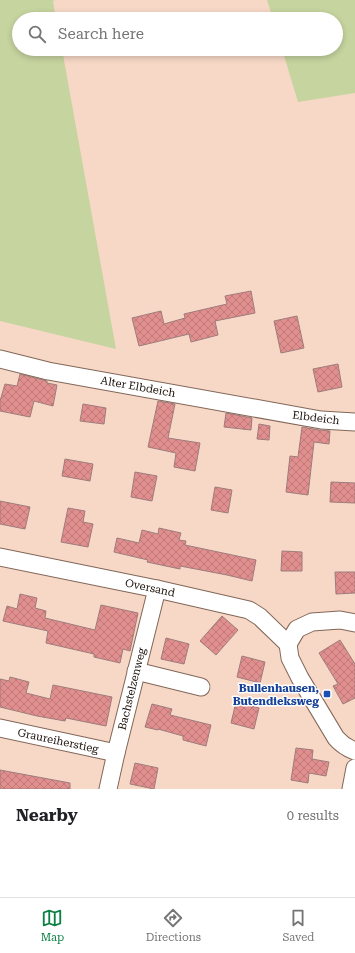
<!DOCTYPE html>
<html lang="en">
<head>
<meta charset="utf-8">
<style>
  :root { --surface:#fff; --page:#f2f2f2; --text:#202124; --muted:#757577; --line:#e0e0e0; --accent:#0b8043 }
  body { margin:0; font-family:"Roboto Serif",serif; background:var(--page); color:var(--text) }
  .list { margin:0; padding:0; list-style:none }
  h2 { display:flex; justify-content:space-between; align-items:center; height:52px; margin:0; padding:0 16px; font-size:17px }
  h2 small { font-size:13px; font-weight:400; color:var(--muted) }
  .icon { flex:none; width:22px; height:22px; fill:none; stroke:currentColor; stroke-width:2; stroke-linecap:round; stroke-linejoin:round }
  .map { position:relative; flex:none; width:355px; height:789px; overflow:hidden }
  .search { position:absolute; background:var(--surface); box-shadow:0 2px 6px #0003; left:12px; right:12px; top:12px; height:44px; display:flex; align-items:center; gap:10px; box-sizing:border-box; padding:0 14px; border-radius:22px; color:var(--muted); font-size:15px }
  .sheet { height:108px; background:var(--surface) }
  nav { display:flex; justify-content:space-around; align-items:center; box-sizing:border-box; height:56px; border-top:1px solid var(--line); background:var(--surface); font-size:11px; color:var(--muted) }
  nav a { display:grid; justify-items:center; gap:2px }
  nav .on { color:var(--accent) }
  .map>svg:first-child { display:block }
  .green { fill:#c6d49f }
  .building { fill:url(#building-cross-hatch); stroke:#9e7c7b }
  .lines { fill:none; stroke-linecap:round; stroke-linejoin:round }
  .minor-casing { stroke:#826758; stroke-width:19 }
  .minor { stroke:#fff; stroke-width:17 }
  .transit-dot { fill:#1a4fb4; stroke:#fff; stroke-width:1.5 }
  .labels { text-anchor:middle; dominant-baseline:central; stroke-width:3; stroke-linejoin:round; paint-order:stroke }
  .street-label { font-size:11px; fill:#1a100a; stroke:#fff }
  .transit-label { font-size:11px; font-weight:bold; fill:#164399; stroke:#fff; text-anchor:end }
</style>
</head>
<body>
<div class="map">
<svg width="355" height="789" viewBox="0 0 355 789">
  <defs>
    <pattern id="building-cross-hatch" width="8" height="8" patternUnits="userSpaceOnUse"><rect width="8" height="8" fill="#e18f8e"/><path d="M0 0l8 8M0 8l8-8" fill="none" stroke="#c07a79"/></pattern>
  </defs>
  <rect width="100%" height="100%" fill="#f7d8c7"/>
  <g class="green">
    <polygon points="0,0 55,0 53,1 56,19 19,19 19,49 62,49 116,349 0,321"/>
    <polygon points="267,0 355,0 355,93 298,102 282,49 336,49 336,19 273,19"/>
  </g>
  <g class="building">
    <polygon points="251,291 255,313 215,321 218,335 191,342 189,334 139,346 132,318 161,311 164,324 185,318 184,314 227,304 225,296"/>
    <polygon points="297,316 304,348 281,353 274,321"/>
    <polygon points="338,364 342,387 318,392 313,369"/>
    <polygon points="20,374 47,381 47,383 57,385 53,406 34,401 30,417 0,411 0,401 5,384 17,386"/>
    <polygon points="158,401 175,404 168,438 200,443 195,471 174,467 176,453 148,447"/>
    <polygon points="83,404 106,408 104,424 80,421"/>
    <polygon points="226,413 252,418 251,430 224,427"/>
    <polygon points="259,424 270,426 269,440 257,439"/>
    <polygon points="302,427 319,430 330,431 329,444 314,442 308,495 286,492 290,456 298,457"/>
    <polygon points="65,459 93,464 90,481 62,476"/>
    <polygon points="135,472 157,476 152,501 131,497"/>
    <polygon points="331,482 355,483 355,503 330,502"/>
    <polygon points="215,487 232,490 228,513 211,510"/>
    <polygon points="0,501 30,507 25,529 0,524"/>
    <polygon points="68,508 85,511 83,522 93,524 88,547 61,542"/>
    <polygon points="159,528 181,533 179,540 186,541 185,545 256,560 252,581 227,575 180,566 180,569 147,562 148,560 114,552 117,538 139,543 142,530 158,534"/>
    <polygon points="282,551 302,552 302,571 281,571"/>
    <polygon points="335,572 355,572 355,593 336,594"/>
    <polygon points="20,594 37,598 35,608 46,611 45,618 95,630 101,605 138,613 130,651 123,649 120,663 94,657 94,654 46,643 48,631 3,621 7,606 17,609"/>
    <polygon points="222,616 238,630 216,655 200,641"/>
    <polygon points="166,638 189,644 184,664 161,659"/>
    <polygon points="340,640 355,664 355,698 343,704 333,686 338,684 319,653"/>
    <polygon points="242,656 265,662 260,683 237,677"/>
    <polygon points="10,677 29,682 26,693 50,699 53,685 112,697 106,726 66,718 65,721 37,716 0,707 0,679 9,681"/>
    <polygon points="236,702 259,708 254,729 231,723"/>
    <polygon points="152,704 172,709 170,715 211,725 206,746 183,740 183,736 158,729 158,730 145,727"/>
    <polygon points="296,748 313,750 312,759 329,762 326,776 309,773 308,783 291,780"/>
    <polygon points="135,763 158,768 154,789 130,784"/>
    <polygon points="0,770 70,783 70,789 0,789"/>
  </g>
  <g class="lines">
    <defs>
      <g id="minor">
        <polyline points="0,359 48,371 321,420 355,422"/>
        <polyline points="0,557 157,589 249,610 260,617 288,644"/>
        <path d="M288 644 290 658 300 678 336 738C342 745 347 748 355 751"/>
        <polyline points="288,644 297,629 312,622 340,620 355,623"/>
        <polyline points="136,671 201,687"/>
        <polyline points="0,728 116,753"/>
        <polyline points="108,789 116,753 157,589"/>
        <polyline points="351,789 355,768"/>
      </g>
    </defs>
    <use href="#minor" class="minor-casing"/>
    <use href="#minor" class="minor"/>
  </g>
  <rect class="transit-dot" x="323" y="690" width="8" height="8" rx="2"/>
  <g class="labels">
    <g class="street-label">
      <text transform="translate(138 387) rotate(10)">Alter Elbdeich</text>
      <text transform="translate(316 418) rotate(7)">Elbdeich</text>
      <text transform="translate(150 588) rotate(12)">Oversand</text>
      <text transform="translate(132 689) rotate(-76)">Bachstelzenweg</text>
      <text transform="translate(58 741) rotate(12)">Graureiherstieg</text>
    </g>
    <g class="transit-label">
      <text x="319" y="688">Bullenhausen,<tspan x="319" dy="13">Butendieksweg</tspan></text>
    </g>
  </g>
</svg>
<div class="search"><svg class="icon" aria-label="search" viewBox="0 0 24 24"><circle cx="10" cy="10" r="6"/><path d="M15 15l6 6"/></svg>Search here</div>
</div>
<section class="sheet">
<h2>Nearby<small>0 results</small></h2>
<ul class="list">
</ul>
</section>
<nav>
<a class="on"><svg class="icon" aria-label="map" viewBox="0 0 24 24"><path d="M3 6l6-2 6 2 6-2v14l-6 2-6-2-6 2zM9 4v14M15 6v14"/></svg>Map</a>
<a><svg class="icon" aria-label="directions" viewBox="0 0 24 24"><path d="M12 3l9 9-9 9-9-9zM9 14v-3h6M13 9l2 2-2 2"/></svg>Directions</a>
<a><svg class="icon" aria-label="saved" viewBox="0 0 24 24"><path d="M7 4h10v16l-5-4-5 4z"/></svg>Saved</a>
</nav>
</body>
</html>
